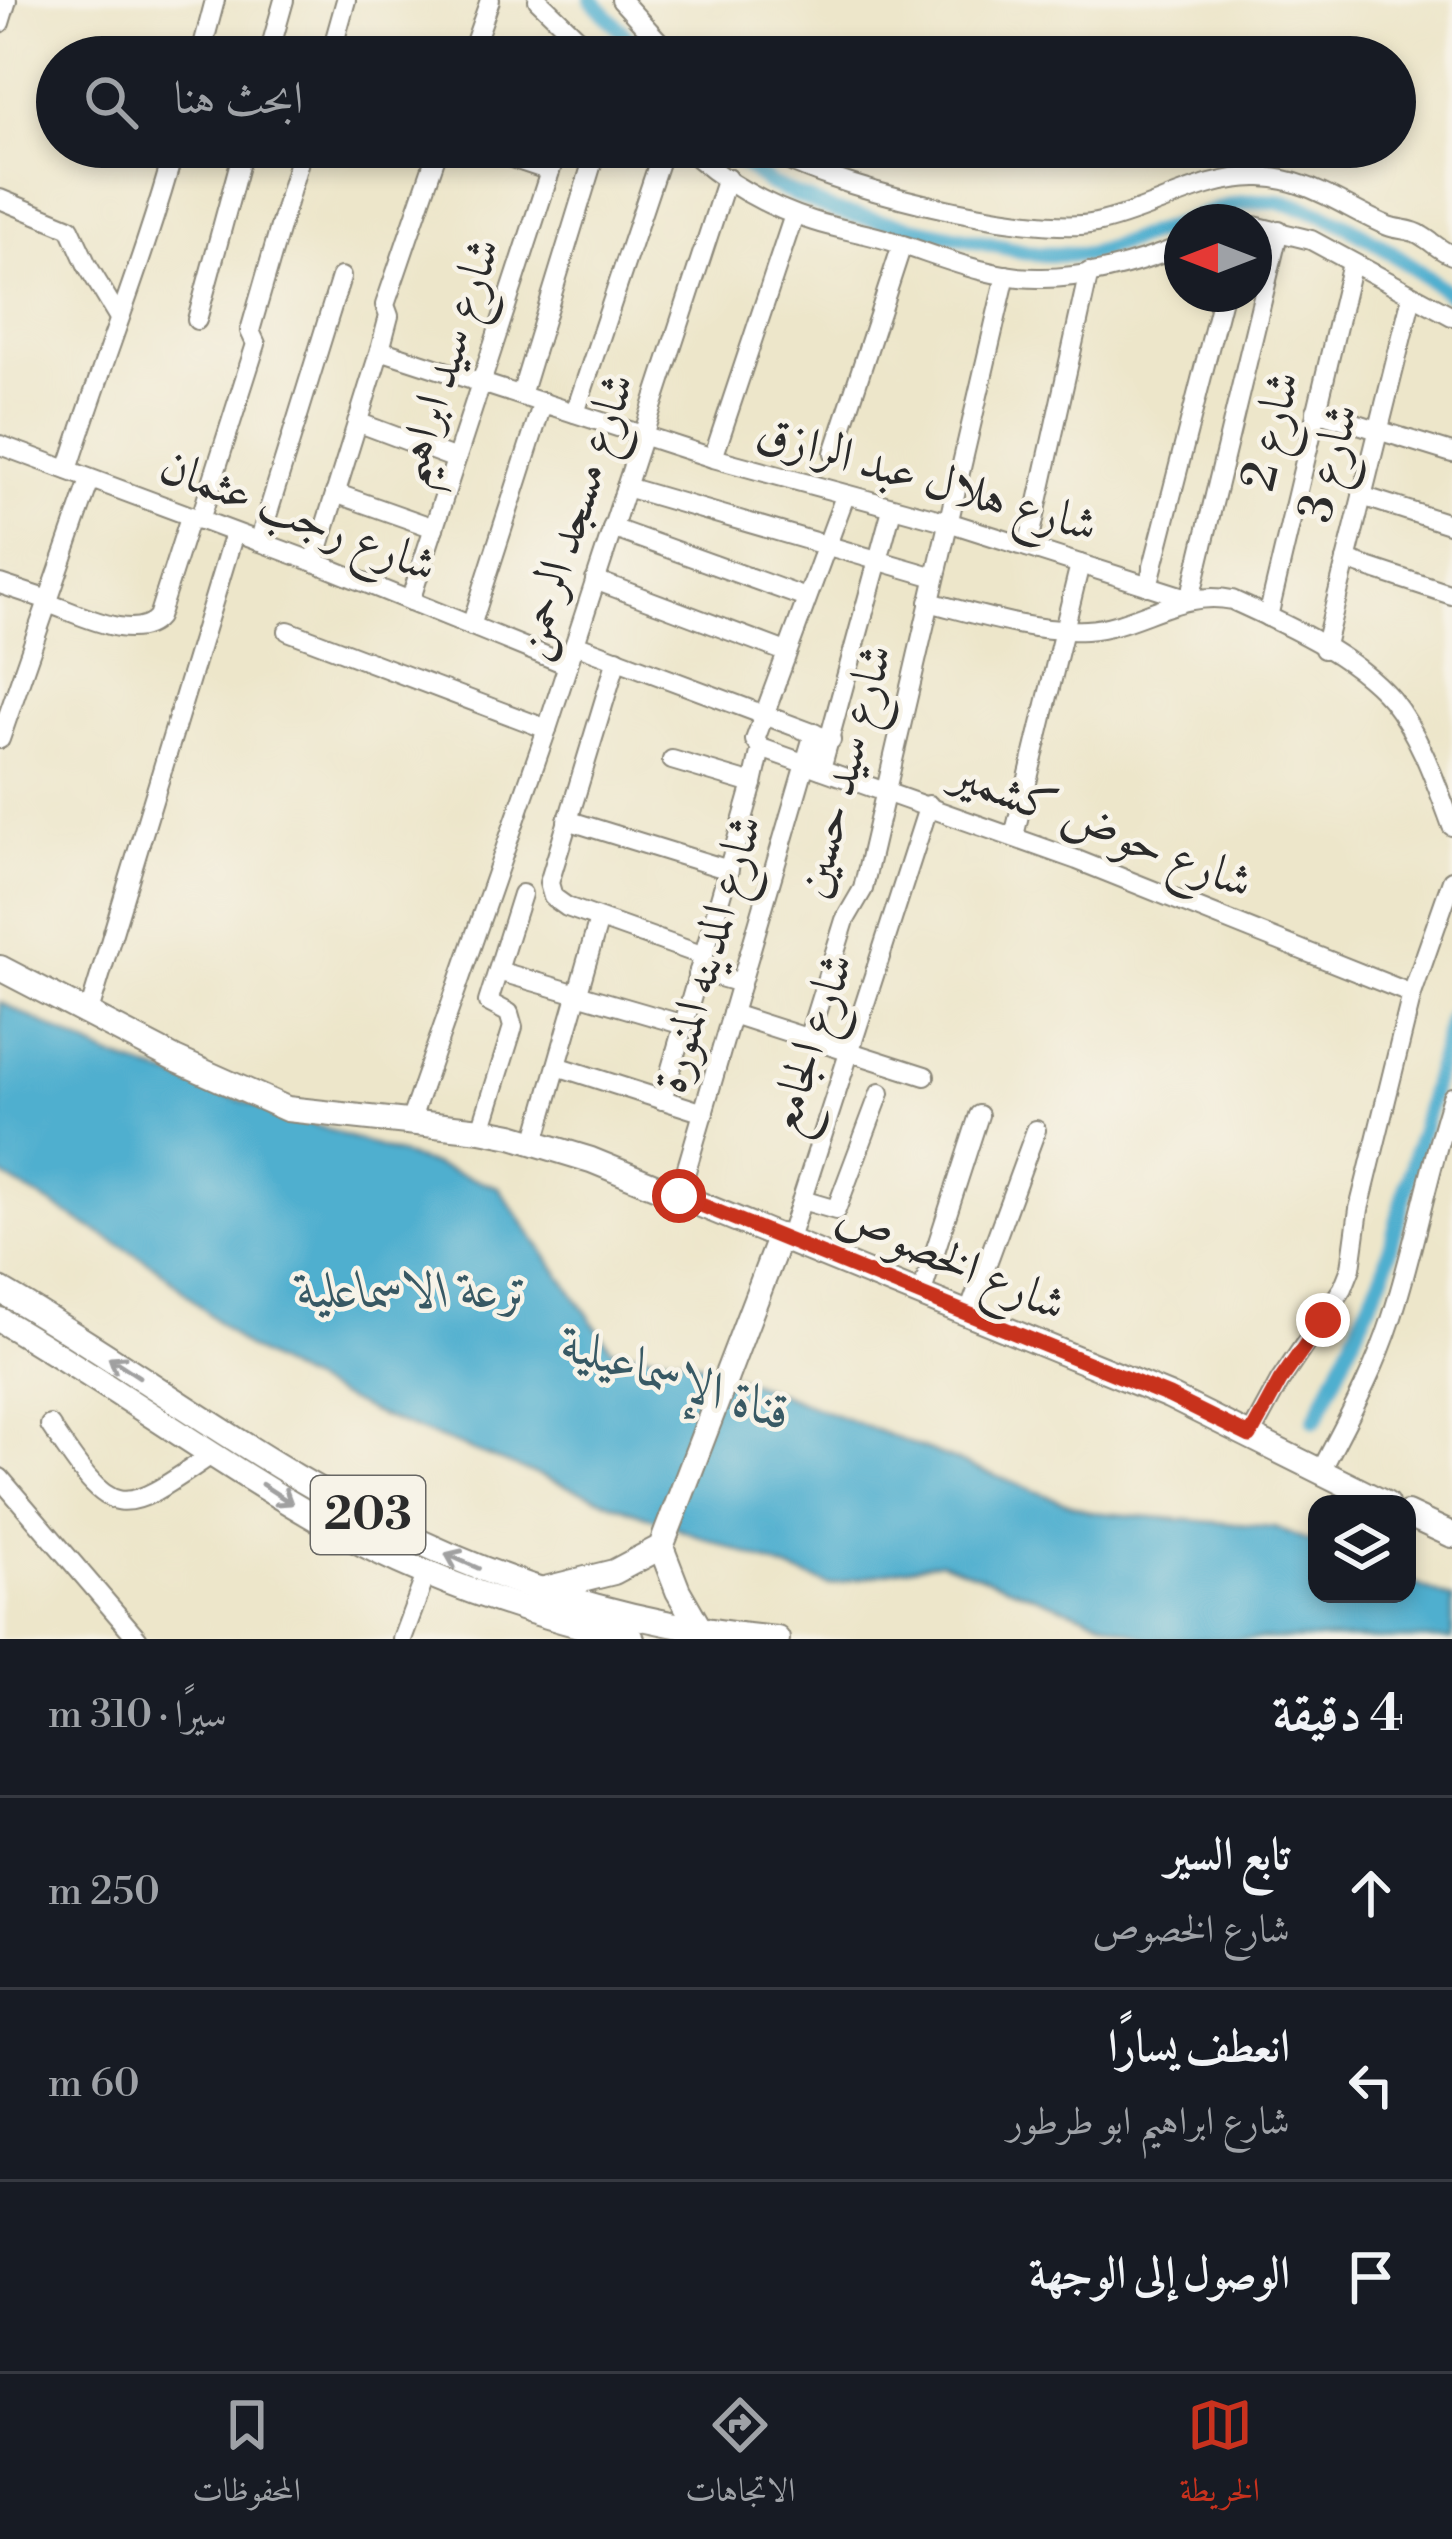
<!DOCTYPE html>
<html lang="ar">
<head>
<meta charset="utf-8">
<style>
  :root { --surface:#171b24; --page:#20242c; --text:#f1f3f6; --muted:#9ea1a6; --line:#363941; --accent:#c8321e }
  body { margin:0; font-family:"Libre Bodoni",Amiri,serif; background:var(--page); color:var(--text); direction:rtl }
  .controls { position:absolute; right:36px; bottom:36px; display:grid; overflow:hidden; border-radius:24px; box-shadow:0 6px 18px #0003 }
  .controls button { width:108px; height:108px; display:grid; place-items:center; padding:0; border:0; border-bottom:3px solid var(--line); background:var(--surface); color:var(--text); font:60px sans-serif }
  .compass { position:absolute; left:1164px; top:204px; width:108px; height:108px; border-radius:50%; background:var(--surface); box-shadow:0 6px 18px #0003; rotate:270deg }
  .stop { position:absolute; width:36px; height:36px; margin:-27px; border:9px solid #c8321e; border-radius:50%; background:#fff }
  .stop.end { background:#c8321e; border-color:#fff; box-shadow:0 3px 12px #0008 }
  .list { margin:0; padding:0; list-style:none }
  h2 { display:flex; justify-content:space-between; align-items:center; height:156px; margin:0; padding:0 48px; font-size:51px }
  h2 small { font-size:39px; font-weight:400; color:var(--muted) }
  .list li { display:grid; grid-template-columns:78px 1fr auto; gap:36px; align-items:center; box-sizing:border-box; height:192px; padding:0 48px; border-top:3px solid var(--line) }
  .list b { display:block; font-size:45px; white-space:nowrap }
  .list p { margin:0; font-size:39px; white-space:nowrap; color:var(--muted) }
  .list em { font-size:39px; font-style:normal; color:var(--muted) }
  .icon { flex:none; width:66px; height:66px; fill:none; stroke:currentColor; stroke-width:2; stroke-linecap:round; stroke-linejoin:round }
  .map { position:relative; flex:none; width:1452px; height:1639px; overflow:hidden; direction:ltr }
  .search { position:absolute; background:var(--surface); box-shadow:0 6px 18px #0003; left:36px; right:36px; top:36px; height:132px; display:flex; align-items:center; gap:30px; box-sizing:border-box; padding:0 42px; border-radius:66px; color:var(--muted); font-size:45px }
  .sheet { height:732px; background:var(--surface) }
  nav { display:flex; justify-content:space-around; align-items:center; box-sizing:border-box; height:168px; border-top:3px solid var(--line); background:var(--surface); font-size:33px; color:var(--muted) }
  nav a { display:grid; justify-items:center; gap:6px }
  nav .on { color:var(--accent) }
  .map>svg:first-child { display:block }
  .water { fill:#50afcf; stroke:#3e6d7d; stroke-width:3 }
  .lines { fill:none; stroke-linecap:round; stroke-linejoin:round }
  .canal { stroke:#50afcf; stroke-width:16 }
  .minor-casing { stroke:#8c887a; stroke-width:22 }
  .major-casing { stroke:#8c887a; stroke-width:28 }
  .minor { stroke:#fff; stroke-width:18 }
  .major { stroke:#fff; stroke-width:24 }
  .oneway { stroke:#a0a0a0 }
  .route { stroke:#c8321e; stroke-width:15 }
  .labels { text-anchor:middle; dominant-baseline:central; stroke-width:9; stroke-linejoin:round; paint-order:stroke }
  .shield { fill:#f7f3e8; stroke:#686764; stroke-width:3 }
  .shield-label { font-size:45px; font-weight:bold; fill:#2b2b2b }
  .street-label { font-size:48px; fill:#2b2b2b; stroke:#f7f3e8 }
  .water-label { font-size:51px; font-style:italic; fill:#385964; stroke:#f7f3e8 }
</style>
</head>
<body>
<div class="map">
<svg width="1452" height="1639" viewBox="0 0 1452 1639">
  <rect width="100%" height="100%" fill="#f7f3e8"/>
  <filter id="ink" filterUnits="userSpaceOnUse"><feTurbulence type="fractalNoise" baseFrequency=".00833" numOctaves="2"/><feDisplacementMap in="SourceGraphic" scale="24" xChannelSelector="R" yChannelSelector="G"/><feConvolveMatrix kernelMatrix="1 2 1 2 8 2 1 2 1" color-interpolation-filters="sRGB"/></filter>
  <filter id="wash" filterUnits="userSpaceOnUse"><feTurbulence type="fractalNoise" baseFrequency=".004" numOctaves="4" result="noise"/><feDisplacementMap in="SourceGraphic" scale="48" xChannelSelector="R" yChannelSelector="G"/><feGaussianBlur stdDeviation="2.7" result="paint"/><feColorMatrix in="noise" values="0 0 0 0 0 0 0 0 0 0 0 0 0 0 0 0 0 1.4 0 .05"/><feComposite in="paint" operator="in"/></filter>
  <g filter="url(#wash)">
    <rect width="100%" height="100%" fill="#ede6ca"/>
    <polygon class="water" points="0,1002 109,1056 498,1187 612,1349 686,1358 1090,1512 1274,1527 1317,1544 1317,1594 1407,1594 1407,1581 1452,1599 1452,1639 1150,1639 940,1561 829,1585 376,1414 299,1377 243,1345 157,1267 0,1174"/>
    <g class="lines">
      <g class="canal">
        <polyline points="592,0 646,57"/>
        <polyline points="721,147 770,184 834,211 1036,254 1087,255 1182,223"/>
        <path d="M1185 222C1205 215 1228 204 1249 202 1319 192 1397 258 1452 295"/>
        <polyline points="1315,1420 1384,1271 1452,1016"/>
      </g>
    </g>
  </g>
  <g filter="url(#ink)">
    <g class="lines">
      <defs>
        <g id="minor">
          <polyline points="538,0 597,57"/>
          <polyline points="621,0 673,57"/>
          <polyline points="0,23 7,0"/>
          <polyline points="200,57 215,0"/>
          <polyline points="268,57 284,0"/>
          <polyline points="330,57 346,0"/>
          <polyline points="470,57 490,0"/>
          <polyline points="479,147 550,171"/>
          <path d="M686 147C719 180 768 207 813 221 840 230 868 233 894 242 941 257 987 278 1038 278 1086 279 1137 264 1182 246"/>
          <path d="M763 147C819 185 1030 237 1096 223 1151 212 1204 175 1261 177 1311 179 1344 208 1388 226 1398 230 1413 229 1422 236 1434 243 1439 250 1452 255"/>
          <polyline points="0,199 70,228 87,265 119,318"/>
          <polyline points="1254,226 1311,240 1452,316"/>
          <polyline points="197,320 244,147"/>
          <polyline points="380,350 713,458 948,522 1190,599 1279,230"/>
          <polyline points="521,395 597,147"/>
          <polyline points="1316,411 1452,453"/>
          <polyline points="575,413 664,147"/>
          <polyline points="357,422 456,459"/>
          <polyline points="0,445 314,562 568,665"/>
          <polyline points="834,453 902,245"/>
          <polyline points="713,458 794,215"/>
          <path d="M68 470C102 362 145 257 175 147"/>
          <polyline points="626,487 935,577"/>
          <polyline points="335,493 434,528"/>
          <polyline points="1362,496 1452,525"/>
          <polyline points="200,520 256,344 250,331 303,147"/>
          <polyline points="612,528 806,598"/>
          <polyline points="259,542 341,277"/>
          <polyline points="1028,547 1089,272"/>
          <polyline points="1346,560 1452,595"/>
          <polyline points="314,562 380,350 389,316 385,305 439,147"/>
          <polyline points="595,580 786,652"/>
          <polyline points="0,584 48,600"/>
          <polyline points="1148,586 1223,294"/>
          <polyline points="410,601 558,147"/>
          <path d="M929 602C979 615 1034 633 1086 630 1137 627 1179 589 1232 600 1285 624 1352 654 1391 699 1420 735 1436 783 1452 826"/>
          <path d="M47 603C76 612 135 645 158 617L190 517"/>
          <polyline points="1268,617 1352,263"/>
          <polyline points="471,626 543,402"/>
          <polyline points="288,631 547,729"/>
          <polyline points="575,644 831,740"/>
          <polyline points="1324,649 1412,296"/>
          <polyline points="617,659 549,883 553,897 567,907 704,956"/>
          <polyline points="0,739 90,480"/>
          <polyline points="761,748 1077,860 1412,994"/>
          <polyline points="672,760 753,784"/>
          <polyline points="821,769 892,509"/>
          <polyline points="567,820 729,870"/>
          <polyline points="1014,836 1080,564"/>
          <polyline points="498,971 684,1025"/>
          <polyline points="699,971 741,983"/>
          <polyline points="89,1012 234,533"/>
          <polyline points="732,1014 925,1076"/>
          <polyline points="808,1039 845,920 863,889 1006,275"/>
          <polyline points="557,1066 704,1113"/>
          <polyline points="662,1100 753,784 761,748 755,740 845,496"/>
          <polyline points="410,1122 547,729 727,178"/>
          <polyline points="481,1130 513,1027 509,1013 488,1002 522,894"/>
          <polyline points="535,1142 599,919"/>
          <polyline points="679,1195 814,733"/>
          <polyline points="802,1200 836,1210 880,1093"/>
          <polyline points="789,1239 929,805"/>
          <polyline points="921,1295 979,1115"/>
          <polyline points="968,1315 1036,1130"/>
          <path d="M50 1425C115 1523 118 1519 214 1453"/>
          <polyline points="1250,1436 1280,1381 1343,1288 1351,1268 1359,1209 1412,994 1452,880"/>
          <path d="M1321 1471C1346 1422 1374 1373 1391 1320 1415 1247 1428 1171 1452 1097"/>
          <polyline points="0,1478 138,1639"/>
          <polyline points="402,1639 427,1572"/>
        </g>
        <g id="major">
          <polyline points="0,968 175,1059 287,1109 481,1130 512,1136 591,1160 1169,1396 1386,1504"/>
          <path d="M0 1290C101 1348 195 1417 295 1476 444 1565 604 1624 777 1639"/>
          <path d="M0 1320C113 1386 219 1464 333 1528 425 1580 529 1614 632 1639"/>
          <polyline points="1407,1514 1452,1535"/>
          <polyline points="661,1547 678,1591 701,1631"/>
          <polyline points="545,1589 614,1572 661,1547 780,1236"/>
        </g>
      </defs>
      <use href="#minor" class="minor-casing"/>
      <use href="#major" class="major-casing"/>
      <use href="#minor" class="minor"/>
      <use href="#major" class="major"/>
    </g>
    <defs><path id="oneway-shaft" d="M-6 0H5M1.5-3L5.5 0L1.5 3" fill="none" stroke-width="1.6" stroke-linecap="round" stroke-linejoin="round" transform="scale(3)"/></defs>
    <g class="oneway">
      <use href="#oneway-shaft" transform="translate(124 1367) rotate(-147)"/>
      <use href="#oneway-shaft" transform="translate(277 1494) rotate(33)"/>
      <use href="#oneway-shaft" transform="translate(462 1561) rotate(-156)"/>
    </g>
  </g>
  <g class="lines" filter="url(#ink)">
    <polyline class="route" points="679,1196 1169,1396 1250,1436 1280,1381 1323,1320"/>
  </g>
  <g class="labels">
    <rect class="shield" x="311" y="1476" width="114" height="78" rx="9"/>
    <g class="shield-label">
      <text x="368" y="1515">203</text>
    </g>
    <g class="street-label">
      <text transform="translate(447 362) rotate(-72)">شارع سيد ابراهيم</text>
      <text transform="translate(1272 431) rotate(-77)">شارع 2</text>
      <text transform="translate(1330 463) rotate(-76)">شارع 3</text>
      <text transform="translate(927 480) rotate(16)">شارع هلال عبد الرازق</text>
      <text transform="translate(575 516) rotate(-72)">شارع مسجد الرحمن</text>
      <text transform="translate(298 517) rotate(21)">شارع رجب عثمان</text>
      <text transform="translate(845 771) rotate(-75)">شارع سيد حسين</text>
      <text transform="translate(1102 829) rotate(21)">شارع حوض كشمير</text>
      <text transform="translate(709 954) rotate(-74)">شارع المدينه المنورة</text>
      <text transform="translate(811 1044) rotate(-72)">شارع الجامع</text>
      <text transform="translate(951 1261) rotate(23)">شارع الخصوص</text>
    </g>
    <g class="water-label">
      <text x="414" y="1292">ترعة الاسماعلية</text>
      <text transform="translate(677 1380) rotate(18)">قناة الإسماعيلية</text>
    </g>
  </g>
</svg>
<div class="controls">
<button><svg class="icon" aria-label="layers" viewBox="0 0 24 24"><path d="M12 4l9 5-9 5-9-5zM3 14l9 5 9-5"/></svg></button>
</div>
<svg class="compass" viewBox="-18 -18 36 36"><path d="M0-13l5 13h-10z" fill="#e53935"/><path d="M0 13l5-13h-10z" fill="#9ea1a6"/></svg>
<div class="stop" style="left:679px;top:1196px"></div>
<div class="stop end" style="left:1323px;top:1320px"></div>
<div class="search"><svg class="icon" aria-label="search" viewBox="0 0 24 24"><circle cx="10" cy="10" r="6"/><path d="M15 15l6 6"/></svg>ابحث هنا</div>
</div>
<section class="sheet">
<h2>4 دقيقة<small>سيرًا · 310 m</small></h2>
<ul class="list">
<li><svg class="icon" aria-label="ahead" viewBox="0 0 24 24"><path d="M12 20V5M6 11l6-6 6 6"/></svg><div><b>تابع السير</b><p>شارع الخصوص</p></div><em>250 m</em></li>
<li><svg class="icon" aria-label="left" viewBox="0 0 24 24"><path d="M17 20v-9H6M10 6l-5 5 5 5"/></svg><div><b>انعطف يسارًا</b><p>شارع ابراهيم ابو طرطور</p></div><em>60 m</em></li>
<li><svg class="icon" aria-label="arrive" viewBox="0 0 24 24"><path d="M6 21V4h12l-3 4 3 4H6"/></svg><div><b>الوصول إلى الوجهة</b></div></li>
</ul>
</section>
<nav>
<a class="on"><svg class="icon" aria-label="map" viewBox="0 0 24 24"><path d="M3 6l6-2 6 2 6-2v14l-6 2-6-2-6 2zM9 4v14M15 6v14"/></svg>الخريطة</a>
<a><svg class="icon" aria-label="directions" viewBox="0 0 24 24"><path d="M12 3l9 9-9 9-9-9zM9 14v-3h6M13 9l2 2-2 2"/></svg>الاتجاهات</a>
<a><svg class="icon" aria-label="saved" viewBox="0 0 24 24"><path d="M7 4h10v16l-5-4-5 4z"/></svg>المحفوظات</a>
</nav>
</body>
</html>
